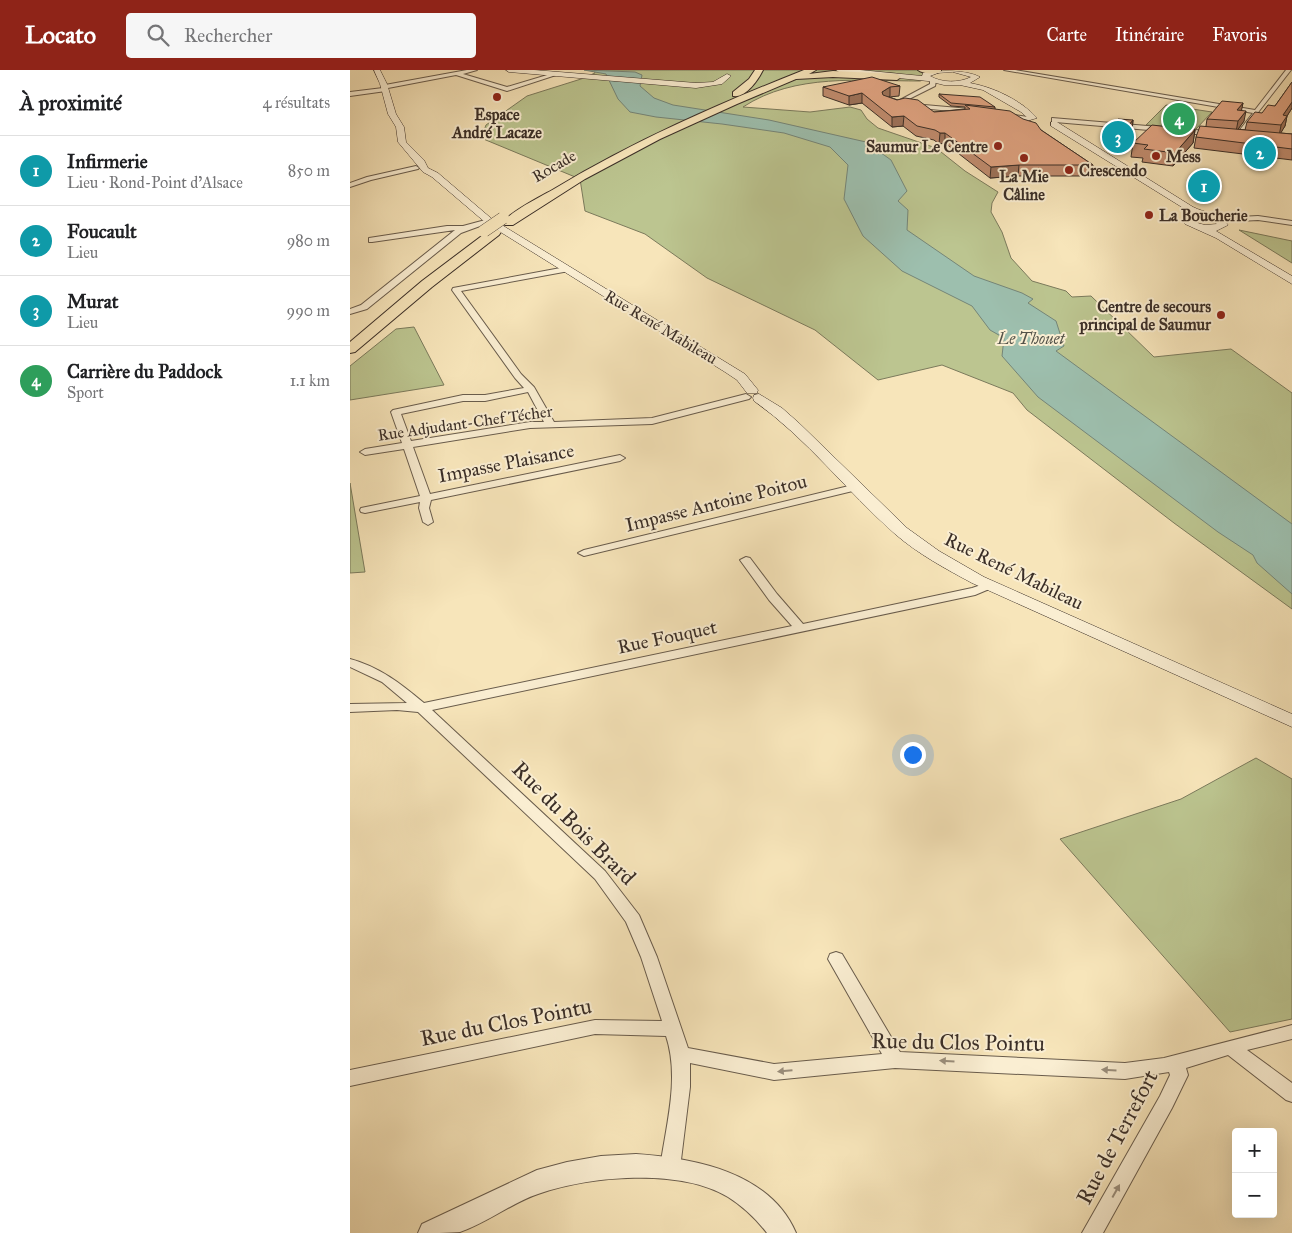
<!DOCTYPE html>
<html lang="fr">
<head>
<meta charset="utf-8">
<style>
  :root { --surface:#fff; --page:#f6f6f6; --text:#202124; --muted:#757577; --line:#e0e0e0; --accent:#8f2418 }
  body { margin:0; font-family:"IM FELL Great Primer",serif; background:var(--page); color:var(--text) }
  .controls { position:absolute; right:15px; bottom:15px; display:grid; overflow:hidden; border-radius:5px; box-shadow:0 5px 20px #0002 }
  .controls button { width:45px; height:45px; display:grid; place-items:center; padding:0; border:0; border-bottom:1px solid var(--line); background:var(--surface); color:var(--text); font:25px sans-serif }
  .you { position:absolute; left:562px; top:684px; width:18px; height:18px; margin:-12px; border:4px solid #fff; border-radius:50%; background:#1a73e8; box-shadow:0 0 0 8px #1a73e833 }
  .badge { display:grid; place-items:center; width:32px; height:32px; border-radius:50%; background:var(--accent); color:#fff; font-size:16px; font-weight:700 }
  .pin { position:absolute; translate:-50% -50%; border:2px solid #fff; box-shadow:0 1px 5px #0006 }
  .list { margin:0; padding:0; list-style:none }
  h2 { display:flex; justify-content:space-between; align-items:center; height:65px; margin:0; padding:0 20px; font-size:21px }
  h2 small { font-size:16px; font-weight:400; color:var(--muted) }
  .list li { display:grid; grid-template-columns:32px 1fr auto; gap:15px; align-items:center; box-sizing:border-box; height:70px; padding:0 20px; border-top:1px solid var(--line) }
  .list b { display:block; font-size:19px; white-space:nowrap }
  .list p { margin:0; font-size:16px; white-space:nowrap; color:var(--muted) }
  .list em { font-size:16px; font-style:normal; color:var(--muted) }
  .icon { flex:none; width:28px; height:28px; fill:none; stroke:currentColor; stroke-width:2; stroke-linecap:round; stroke-linejoin:round }
  .map { position:relative; flex:none; width:942px; height:1163px; overflow:hidden }
  header { display:flex; align-items:center; gap:30px; box-sizing:border-box; height:70px; padding:0 25px; background:var(--accent); color:#fff }
  header strong { font-size:24px }
  nav { display:flex; gap:28px; margin-inline-start:auto; font-size:18px }
  .search { width:350px; height:45px; background:var(--page); display:flex; align-items:center; gap:12px; box-sizing:border-box; padding:0 18px; border-radius:5px; color:var(--muted); font-size:19px }
  main { display:flex }
  aside { flex:1; background:var(--surface) }
  .map>svg:first-child { display:block }
  .green { fill:#bcc590; stroke:#7b7a5c }
  .water { fill:#9dbfae; stroke:#758578 }
  .lines { fill:none; stroke-linecap:round; stroke-linejoin:round }
  .minor-casing { stroke:#695c4c; stroke-width:2 }
  .tertiary-casing { stroke:#695c4c; stroke-width:2 }
  .secondary-casing { stroke:#3a2e27; stroke-width:1 }
  .trunk-casing { stroke:#3a2e27; stroke-width:2 }
  .minor { fill:#faeed2; fill-rule:evenodd }
  .tertiary { fill:#faeed2; fill-rule:evenodd }
  .secondary { fill:#faeed2; fill-rule:evenodd }
  .trunk { fill:#f7e5ba; fill-rule:evenodd }
  .trunk-bridge-casing { stroke:#3a2e27; stroke-width:13; stroke-linecap:butt }
  .trunk-bridge { stroke:#f7e5ba; stroke-width:12 }
  .wall { fill:#c28d70; stroke:#3a2e27 }
  .shaded-wall { fill:#9e735b; stroke:#3a2e27 }
  .building { fill:#e1a482; stroke:#3a2e27 }
  .oneway { fill:#9a8e7c }
  .poi-dot { fill:#8f2418; stroke:#faeed2; stroke-width:2 }
  .labels { text-anchor:middle; dominant-baseline:central; stroke-width:4; stroke-linejoin:round; paint-order:stroke }
  .far-poi-label { font-size:16px; font-weight:bold; fill:#3a2e27; stroke:#faeed2; text-anchor:start }
  .far-street-label { font-size:16px; fill:#3a2e27; stroke:#faeed2 }
  .far-water-label { font-size:16px; font-style:italic; fill:#535249; stroke:#faeed2 }
  .street-label { font-size:19px; fill:#3a2e27; stroke:#faeed2 }
  .near-street-label { font-size:22px; fill:#3a2e27; stroke:#faeed2 }
</style>
</head>
<body>
<header>
<strong>Locato</strong>
<div class="search"><svg class="icon" aria-label="search" viewBox="0 0 24 24"><circle cx="10" cy="10" r="6"/><path d="M15 15l6 6"/></svg>Rechercher</div>
<nav><a>Carte</a><a>Itinéraire</a><a>Favoris</a></nav>
</header>
<main>
<aside>
<h2>À proximité<small>4 résultats</small></h2>
<ul class="list">
<li><span class="badge" style="background:#0f9aa8">1</span><div><b>Infirmerie</b><p>Lieu · Rond-Point d'Alsace</p></div><em>850 m</em></li>
<li><span class="badge" style="background:#0f9aa8">2</span><div><b>Foucault</b><p>Lieu</p></div><em>980 m</em></li>
<li><span class="badge" style="background:#0f9aa8">3</span><div><b>Murat</b><p>Lieu</p></div><em>990 m</em></li>
<li><span class="badge" style="background:#2e9e5b">4</span><div><b>Carrière du Paddock</b><p>Sport</p></div><em>1.1 km</em></li>
</ul>
</aside>
<div class="map">
<svg width="942" height="1163" viewBox="0 0 942 1163">
  <rect width="100%" height="100%" fill="#f7e5ba"/>
  <filter id="stains"><feTurbulence type="fractalNoise" baseFrequency=".004" numOctaves="4"/><feColorMatrix values="0 0 0 0 .2 0 0 0 0 .09 0 0 0 0 .02 0 0 0 .5 -.17"/></filter>
  <radialGradient id="worn" r=".72"><stop offset=".6" stop-color="#630" stop-opacity="0"/><stop offset="1" stop-color="#630" stop-opacity=".3"/></radialGradient>
  <g class="green">
    <path d="M244 0H577L573 10 570 11C510 11 445 3 393 37L460 42 500 37 511 40 517 49 528 58 586 78 615 101 648 122 642 133 641 142 652 162 661 188 682 211 716 221 722 227 741 226 804 287 881 279 942 323V539L824 453 677 340 663 323 592 295 528 310 465 260 357 208 295 164 235 141 230 109 131 68 136 55 177 26 231 9 245 3Z"/>
    <polygon points="816,35 862,42 846,59 796,55"/>
    <polygon points="889,160 942,171 942,193"/>
    <polygon points="64,257 94,315 0,330 0,296 46,259"/>
    <polygon points="0,413 15,502 0,503"/>
    <polygon points="906,688 942,709 942,949 880,962 710,769 831,729"/>
  </g>
  <polygon class="water" points="234,0 285,2 292,5 290,16 304,28 323,35 419,50 516,72 541,90 557,121 548,131 558,140 557,160 624,206 672,223 683,229 678,233 706,251 714,276 706,281 942,454 942,524 907,493 903,485 868,462 688,327 652,286 654,268 640,260 622,236 552,201 513,166 494,129 498,95 480,77 434,63 372,54 306,47 280,42 268,29 256,4"/>
  <g class="lines">
    <defs>
      <g id="minor">
        <polygon points="117,0 127,0 113,4 157,17 204,3 209,4 157,21 106,5 38,18 36,21 0,26 0,22 33,18 35,15"/>
        <polygon points="654,0 665,0 905,40 936,0 941,0 888,68 885,66 903,43"/>
        <polygon points="583,9 586,11 585,16 555,31 550,30 580,14 580,11"/>
        <polygon points="563,34 620,39 623,41 620,43 561,37"/>
        <polygon points="658,44 678,47 681,49 678,51 656,47"/>
        <polygon points="66,96 69,98 68,99 21,110 0,117 0,113 17,107"/>
        <polygon points="908,146 942,151 942,155 908,150 870,152 867,150 870,148"/>
        <polygon points="139,149 141,150 141,152 111,163 17,239 0,244 0,239 11,235 105,160 22,172 19,172 19,168 97,156 113,156"/>
        <path d="M216 197 220 199 219 201 111 221 171 304 184 317 204 352 302 348 396 324 401 327 399 329 302 354 180 358 63 377 80 424 270 385 275 388 270 391 81 430 79 438 83 452 78 455 73 452 69 438 70 432 15 443 11 442 10 440 11 438 70 426 54 379 15 385 10 382 15 379 52 373 41 342 43 340 113 325H135L174 318 165 308 102 220 103 218ZM178 322 194 352H180L61 371 51 344 113 331H135Z"/>
        <polygon points="507,414 512,417 511,419 234,486 228,483 234,480"/>
        <path d="M396 487 400 488 427 524 453 554 622 518 640 512 646 515 644 517 625 525 82 640 255 801 289 845 307 887 338 978 424 994 532 984 478 889 480 884 486 882 492 884 550 982 775 993 814 988 942 955V969L897 980 942 1013V1032L936 1030 878 985 836 998 838 1005 822 1038 753 1163H732L810 1026 820 1005 819 1002 775 1009 545 998 424 1010 340 993V1017L330 1098 327 1104 320 1107 313 1104 310 1098C316 1055 330 1008 316 966L245 964 0 1016V1000L245 950 312 951 291 887 276 852 245 809 68 642 47 640 0 642V634L57 633 32 612 0 597V589C30 597 51 614 74 633L442 556 419 530 390 490Z"/>
      </g>
      <g id="tertiary">
        <polygon points="702,48 869,62 873,64 869,66 705,52 702,52"/>
        <path d="M286 1084C344 1088 420 1102 446 1163H417C406 1149 394 1137 378 1127 330 1098 240 1106 188 1124 161 1133 137 1153 110 1162 98 1163 80 1163 68 1163L72 1154 187 1100 217 1092 251 1086Z"/>
      </g>
      <g id="secondary">
        <polygon points="24,0 30,0 37,14 46,44 54,57 56,72 74,90 78,98 88,103 142,149 395,304 408,320 407,323 397,323 387,310 375,302 136,153 82,107 73,102 48,72 46,57 38,44 30,14"/>
        <polygon points="156,0 184,0 346,13 363,12 377,4 381,6 372,14 346,18 159,2"/>
        <path d="M486 0H510L572 6 573 3C588 0 618 0 630 7L620 13C643 17 671 30 687 48L680 50 671 42 633 20 610 15H594L578 11 489 2ZM603 2 621 7C609 13 592 13 580 6L588 3Z"/>
        <path d="M701 52H707L843 137C855 143 871 144 878 155L866 161 942 206V214L866 168 835 154V150L843 144 701 56ZM847 150H860L867 154 855 155 844 152Z"/>
        <path d="M409 324 432 338 449 353 557 458 589 481 634 507 942 644V657L622 513C596 499 568 484 545 464 496 421 458 369 404 331L403 328 404 325Z"/>
      </g>
      <g id="trunk">
        <path d="M405 0H413C408 10 396 28 383 26V22L399 9Z"/>
        <path d="M454 0H466L459 4 483 1 547 4 551 7 547 10 483 7 446 9 387 34 310 69 235 109 163 155H155L153 152C163 140 190 127 204 119 284 71 368 34 454 0Z"/>
        <path d="M568 0H591V1C586 5 573 4 568 0Z"/>
        <polygon points="145,158 151,162 149,165 82,217 5,282 0,283 0,272 72,211 141,159"/>
      </g>
    </defs>
    <use href="#minor" class="minor-casing"/>
    <use href="#tertiary" class="tertiary-casing"/>
    <use href="#secondary" class="secondary-casing"/>
    <use href="#trunk" class="trunk-casing"/>
    <use href="#minor" class="minor"/>
    <use href="#tertiary" class="tertiary"/>
    <use href="#secondary" class="secondary"/>
    <use href="#trunk" class="trunk"/>
    <defs>
      <polyline id="trunk-bridge" points="134,161 153,148"/>
    </defs>
    <use href="#trunk-bridge" class="trunk-bridge-casing"/>
    <use href="#trunk-bridge" class="trunk-bridge"/>
  </g>
  <g class="wall">
    <polygon points="942,12 942,38 937,46 935,56 930,63 942,64 942,90 844,78 846,67 856,56 857,49 893,33 891,40 894,51 888,59 895,60 897,52 925,36"/>
    <polygon points="550,16 549,26 539,27 584,42 615,39 615,37 601,36 589,27 589,24 645,37 645,39 691,60 743,95 741,106 668,106 640,108 595,73 589,74 584,70 566,66 553,56 542,57 512,33 499,35 473,26 473,17"/>
    <polygon points="783,50 782,61 770,73 755,71 757,61"/>
    <polygon points="845,60 843,73 823,96 792,92 793,88 781,87 783,73"/>
  </g>
  <g class="shaded-wall">
    <polygon points="540,17 540,26 532,31 532,22"/>
    <polygon points="512,23 512,33 499,35 499,26"/>
    <polygon points="942,32 942,38 937,46 935,56 929,66 933,45"/>
    <polygon points="893,33 891,43 887,40"/>
    <polygon points="896,41 894,51 886,62 888,51"/>
    <polygon points="554,46 553,56 542,57 542,47"/>
    <polygon points="783,50 782,61 770,73 772,63"/>
    <polygon points="845,60 843,73 823,96 825,83"/>
    <polygon points="590,63 595,63 595,73 589,74"/>
    <polygon points="669,95 668,106 640,108 641,97"/>
  </g>
  <g class="building">
    <polygon points="522,7 550,16 540,17 532,22 533,25 547,30 555,28 568,30 584,42 620,39 615,35 660,41 673,49 686,53 691,60 743,95 669,95 641,97 595,63 590,63 585,60 567,56 554,46 542,47 512,23 499,26 473,17"/>
    <polygon points="942,12 942,32 933,45 937,46 931,55 897,52 905,42 912,43 918,35 925,36"/>
    <polygon points="589,24 630,27 645,37 601,33"/>
    <polygon points="872,31 893,33 887,40 896,41 888,51 857,49"/>
    <polygon points="768,49 783,50 772,63 757,61"/>
    <polygon points="802,55 845,60 825,83 794,79 798,75 783,73"/>
    <polygon points="850,56 942,64 942,79 846,67"/>
  </g>
  <defs><path id="oneway-solid" d="M-6-.8H1V-3.2L6.5 0L1 3.2V.8H-6Z" transform="scale(1.25)"/></defs>
  <g class="oneway">
    <use href="#oneway-solid" transform="translate(597 991) rotate(-177)"/>
    <use href="#oneway-solid" transform="translate(759 1000) rotate(-177)"/>
    <use href="#oneway-solid" transform="translate(435 1001) rotate(175)"/>
    <use href="#oneway-solid" transform="translate(766 1121) rotate(-61)"/>
  </g>
  <g class="poi-dot">
    <circle cx="147" cy="27" r="5"/>
    <circle cx="648" cy="76" r="5"/>
    <circle cx="806" cy="86" r="5"/>
    <circle cx="674" cy="88" r="5"/>
    <circle cx="719" cy="100" r="5"/>
    <circle cx="799" cy="145" r="5"/>
    <circle cx="871" cy="245" r="5"/>
  </g>
  <g class="labels">
    <g class="far-poi-label">
      <text x="147" y="44" text-anchor="middle">Espace<tspan x="147" dy="18">André Lacaze</tspan></text>
      <text x="638" y="76" text-anchor="end">Saumur Le Centre</text>
      <text x="816" y="86">Mess</text>
      <text x="729" y="100">Crescendo</text>
      <text x="674" y="106" text-anchor="middle">La Mie<tspan x="674" dy="18">Câline</tspan></text>
      <text x="809" y="145">La Boucherie</text>
      <text x="861" y="236" text-anchor="end">Centre de secours<tspan x="861" dy="18">principal de Saumur</tspan></text>
    </g>
    <g class="far-street-label">
      <text transform="translate(204 96) rotate(-30)">Rocade</text>
      <text transform="translate(311 257) rotate(31)">Rue René Mabileau</text>
      <text transform="translate(115 353) rotate(-8)">Rue Adjudant-Chef Técher</text>
    </g>
    <g class="far-water-label">
      <text x="681" y="268">Le Thouet</text>
    </g>
    <g class="street-label">
      <text transform="translate(156 393) rotate(-11)">Impasse Plaisance</text>
      <text transform="translate(366 433) rotate(-14)">Impasse Antoine Poitou</text>
      <text transform="translate(664 501) rotate(26)">Rue René Mabileau</text>
      <text transform="translate(317 567) rotate(-12)">Rue Fouquet</text>
    </g>
    <g class="near-street-label">
      <text transform="translate(224 753) rotate(45)">Rue du Bois Brard</text>
      <text transform="translate(156 952) rotate(-11)">Rue du Clos Pointu</text>
      <text transform="translate(608 972) rotate(1)">Rue du Clos Pointu</text>
      <text transform="translate(767 1067) rotate(-62)">Rue de Terrefort</text>
    </g>
  </g>
  <rect width="100%" height="100%" filter="url(#stains)"/>
  <rect width="100%" height="100%" fill="url(#worn)"/>
</svg>
<div class="controls">
<button>+</button>
<button>−</button>
</div>
<div class="you"></div>
<div class="pin badge" style="left:854px;top:116px;background:#0f9aa8">1</div>
<div class="pin badge" style="left:910px;top:83px;background:#0f9aa8">2</div>
<div class="pin badge" style="left:768px;top:67px;background:#0f9aa8">3</div>
<div class="pin badge" style="left:829px;top:49px;background:#2e9e5b">4</div>
</div>
</main>
</body>
</html>
